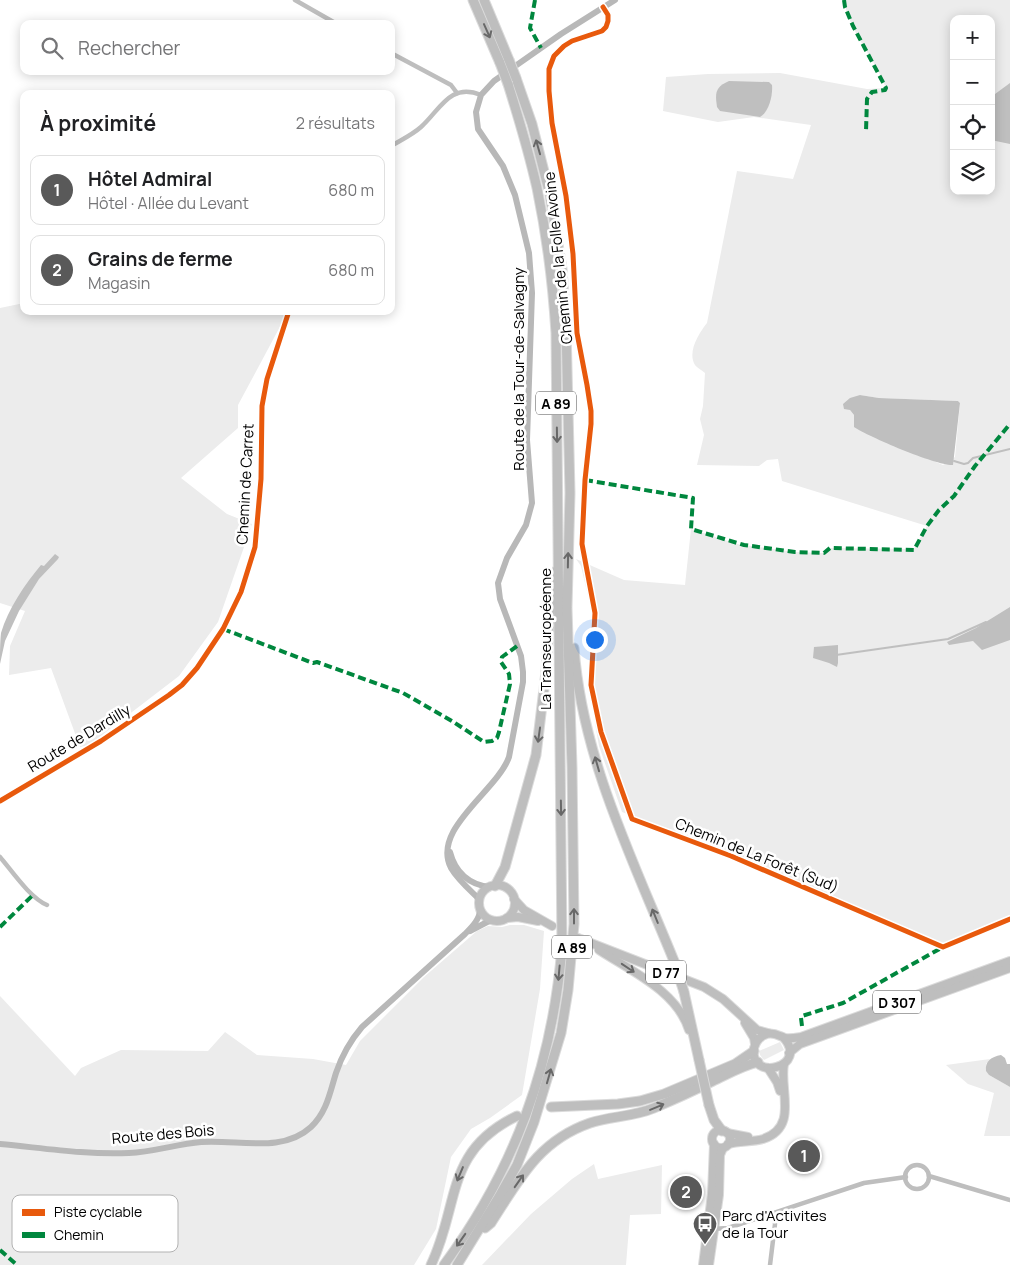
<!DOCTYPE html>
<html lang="fr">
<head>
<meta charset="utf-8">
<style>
  :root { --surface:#fff; --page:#f6f6f6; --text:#202124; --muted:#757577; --line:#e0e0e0; --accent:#595959 }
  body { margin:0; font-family:Manrope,sans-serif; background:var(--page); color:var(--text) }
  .controls { position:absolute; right:15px; top:15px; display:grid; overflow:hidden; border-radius:10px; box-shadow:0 2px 12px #0003 }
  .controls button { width:45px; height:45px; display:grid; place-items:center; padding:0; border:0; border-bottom:1px solid var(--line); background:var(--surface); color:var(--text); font:25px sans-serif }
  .you { position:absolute; left:594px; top:639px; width:18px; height:18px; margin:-12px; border:4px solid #fff; border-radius:50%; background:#1a73e8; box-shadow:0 0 0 8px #1a73e833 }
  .badge { display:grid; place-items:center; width:32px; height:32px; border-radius:50%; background:var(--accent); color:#fff; font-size:16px; font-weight:700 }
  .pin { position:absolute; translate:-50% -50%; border:2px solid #fff; box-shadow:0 1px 5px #0006 }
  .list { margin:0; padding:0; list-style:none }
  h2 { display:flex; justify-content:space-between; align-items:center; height:65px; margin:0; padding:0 20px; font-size:21px }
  h2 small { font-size:16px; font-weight:400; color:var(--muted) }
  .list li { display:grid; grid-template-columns:32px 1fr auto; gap:15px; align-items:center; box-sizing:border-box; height:70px; margin:0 10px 10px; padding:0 10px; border:1px solid var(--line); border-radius:10px }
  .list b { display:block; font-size:19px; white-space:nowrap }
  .list p { margin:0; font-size:16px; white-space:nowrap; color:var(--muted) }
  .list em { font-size:16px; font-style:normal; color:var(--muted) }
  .icon { flex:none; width:28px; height:28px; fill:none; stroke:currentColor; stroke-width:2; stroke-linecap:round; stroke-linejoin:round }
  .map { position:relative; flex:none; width:1010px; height:1265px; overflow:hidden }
  .search { position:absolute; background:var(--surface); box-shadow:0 2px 12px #0003; left:20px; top:20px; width:375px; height:55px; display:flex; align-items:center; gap:12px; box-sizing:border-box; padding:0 18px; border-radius:10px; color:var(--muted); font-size:19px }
  .panel { position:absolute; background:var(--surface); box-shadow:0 2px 12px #0003; left:20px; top:90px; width:375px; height:225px; border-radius:10px }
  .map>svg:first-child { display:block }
  .green { fill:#ececec; fill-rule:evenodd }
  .water { fill:#bfbfbf }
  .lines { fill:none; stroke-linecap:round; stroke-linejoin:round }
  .stream { stroke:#bfbfbf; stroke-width:2 }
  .primary-casing { stroke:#dbdbdb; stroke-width:10 }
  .highway-casing { stroke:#dbdbdb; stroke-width:11 }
  .street { stroke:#bebebe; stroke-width:4.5 }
  .secondary { stroke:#b8b8b8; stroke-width:6 }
  .primary { stroke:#bebebe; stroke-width:8 }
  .highway { stroke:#bebebe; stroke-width:9 }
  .highway-bridge-casing { stroke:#dbdbdb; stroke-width:11; stroke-linecap:butt }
  .highway-bridge { stroke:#bebebe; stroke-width:9 }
  .quiet { stroke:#00873e; stroke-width:4; stroke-dasharray:8 4; stroke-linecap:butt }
  .cycleway-casing { stroke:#fff; stroke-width:8 }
  .cycleway { stroke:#e8590c; stroke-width:5 }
  .oneway { stroke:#686868 }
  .labels { text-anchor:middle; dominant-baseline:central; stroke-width:5; stroke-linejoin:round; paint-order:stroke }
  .shield { fill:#fff; stroke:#4c4c4c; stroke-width:1 }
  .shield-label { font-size:14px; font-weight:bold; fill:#000 }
  .street-label { font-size:15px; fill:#000; stroke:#fff }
  .poi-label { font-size:15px; fill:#000; stroke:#fff; text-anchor:start }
  .key { fill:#fff; stroke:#b2b2b2; stroke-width:1 }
  .key-label { font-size:14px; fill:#000 }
</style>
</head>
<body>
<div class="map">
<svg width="1010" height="1265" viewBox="0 0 1010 1265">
  <rect width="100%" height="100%" fill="#fff"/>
  <g class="green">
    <path d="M844 0H1010V915L942 944 726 851 622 812 599 746 595 723 591 686 592 613 581 566 576 559 624 580 685 585 691 529 737 544 795 552 823 553 830 548 914 549 927 526 782 481 778 459 767 460 759 466 697 465 704 435 700 419 703 406 705 373C702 370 697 368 695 365 687 352 699 333 707 323L737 171 793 179 811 125 754 117 718 122 663 111 666 77 708 74 780 73 867 89 886 88C875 58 849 32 844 0ZM954 19H991V191H954ZM860 395 879 398 958 401 960 403 955 457 943 465 855 427 854 415 850 410Z"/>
    <polygon points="24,303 24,311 284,311 283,321 238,405 238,428 181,478 227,514 252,524 218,622 179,676 89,745 80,747 51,668 9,675 10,646 25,611 0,603 0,308"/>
    <polygon points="510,925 524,925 544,931 540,989 522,1095 490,1118 471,1129 451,1157 436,1229 414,1265 0,1265 0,996 75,1076 81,1068 121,1050 208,1051 225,1032 257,1055 313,1059 346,1065 360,1041 424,977 477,931 488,926 502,927"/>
    <polygon points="780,1042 784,1050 764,1060 760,1055 759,1051"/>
    <polygon points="990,1059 986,1064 989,1075 1010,1087 1010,1136 984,1136 994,1093 968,1084 946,1065"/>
    <polygon points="594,1164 598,1179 662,1165 661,1214 630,1215 626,1265 482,1265 531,1214 572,1179"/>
  </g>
  <g class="water">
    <path d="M729 81 769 82 772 85C773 95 769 112 760 117L720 111 717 107C715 93 715 87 729 81Z"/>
    <polygon points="1010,83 1010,144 991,140 991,97"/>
    <path d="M860 395 879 398 958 401 960 403 953 465C937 466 869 437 854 427V415L850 410 844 409 843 404 850 398Z"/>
    <path d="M55 554 59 557 58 559 39 579 19 611 5 641 0 664C0 655 0 642 1 633 8 609 25 584 41 565L44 566Z"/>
    <polygon points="1010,607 1010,640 982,650 973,641 949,645 947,642 976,628"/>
    <polygon points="838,645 838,663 837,667 829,663 813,658 814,647"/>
    <path d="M1001 1055 1005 1058 1007 1064H1010V1087L989 1075 986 1071C985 1061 991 1057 1001 1055Z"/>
  </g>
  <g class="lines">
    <g class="stream">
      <polyline points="954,461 964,464 968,463 973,458 1010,449"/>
      <polyline points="836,655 948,639 986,622"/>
    </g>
    <defs>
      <g id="primary">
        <circle cx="497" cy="903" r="18"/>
        <polyline points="514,899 524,910 552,926"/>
        <polyline points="507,918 518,917 538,921"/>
        <polyline points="578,938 704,987 723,999 757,1030 768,1033"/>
        <path d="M599 950C631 971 677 991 689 1030"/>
        <polyline points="745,1023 754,1038 755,1044"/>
        <path d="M783 1037C811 1067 748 1083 754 1048 756 1041 760 1036 767 1034 774 1032 779 1036 785 1038 790 1039 795 1038 801 1037L1010 961"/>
        <polyline points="789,1053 800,1044 1010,968"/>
        <polyline points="768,1068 777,1082 780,1091"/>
        <circle cx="721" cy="1139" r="9"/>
        <polyline points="727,1133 748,1137"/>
        <path d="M728 1144C740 1141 752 1142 763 1139 799 1127 779 1090 784 1064"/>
        <polyline points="703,1265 712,1194 714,1144"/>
        <polyline points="709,1265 719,1195 720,1155 723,1148"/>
      </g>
      <g id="highway">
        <polyline points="473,0 500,63"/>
        <polyline points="484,0 509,60"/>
        <path d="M574 648C582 758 633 860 674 961"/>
        <polyline points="495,886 505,867 536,755 546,672 552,581 557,570"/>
        <polyline points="684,992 699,1060"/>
        <polyline points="709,1105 714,1120 722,1131"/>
        <polyline points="551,1107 618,1104 640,1101 664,1094 735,1064 754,1051"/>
        <path d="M485 1228 491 1223C519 1180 538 1141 590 1123 611 1116 633 1117 654 1108 673 1100 693 1091 713 1081 728 1074 742 1066 758 1062"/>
        <path d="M431 1265C460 1205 444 1151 517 1116"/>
        <path d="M444 1265C515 1169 552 1066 562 948L556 333C553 285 547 236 537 188 529 153 519 119 508 84"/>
        <polyline points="457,1265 500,1195 517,1165 534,1122 561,1033 568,990 574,924 572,767 567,608 570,493 566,327 562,269 550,195 532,124 516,78"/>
      </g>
    </defs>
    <use href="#primary" class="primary-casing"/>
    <use href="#highway" class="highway-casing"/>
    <g class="street">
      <polyline points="295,0 337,24"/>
      <polyline points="603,7 608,15 608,21 606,27 602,31 572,41 564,46 554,56 549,69 549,91 552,123 566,196 573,254 577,333 587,385 591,411 591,424 585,480 582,544 595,613 591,685 601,732 632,819 731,856 943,947 1010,919"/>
      <polyline points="391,53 451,85 457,93"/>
      <path d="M391 146C401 140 412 135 421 127 440 110 450 82 481 95"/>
      <polyline points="0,801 101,741 169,695 182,685 197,668 223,629 241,592 255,547 261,479 262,406 267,379 289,311"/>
      <path d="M0 857C12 871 30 898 47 905"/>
      <circle cx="917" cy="1177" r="12"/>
      <polyline points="929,1176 1010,1200"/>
      <polyline points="712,1229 728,1228 864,1183 906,1177"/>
      <polyline points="770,1265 775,1224 774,1213"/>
    </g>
    <g class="secondary">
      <path d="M450 852C455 872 469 885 490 887"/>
      <path d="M480 900C470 890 458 880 451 868 431 829 497 791 509 757L523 682V672L521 656 500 599 498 583 507 558 526 525 532 503 527 440 532 293 529 253 515 195 503 166 478 129 476 112 481 95 494 81 561 34 615 0"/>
      <polyline points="470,931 491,920"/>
      <path d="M0 1144C43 1148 86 1155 129 1153 153 1152 177 1144 201 1142 237 1139 282 1154 311 1127 327 1112 330 1092 336 1073 342 1055 350 1041 362 1027L465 934C472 927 481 918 480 908"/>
    </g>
    <use href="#primary" class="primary"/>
    <use href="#highway" class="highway"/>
    <defs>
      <g id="highway-bridge">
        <polyline points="509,60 516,78"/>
        <polyline points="500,63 508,84"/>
        <polyline points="674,961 684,992"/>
        <polyline points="699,1060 709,1105"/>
      </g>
    </defs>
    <use href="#highway-bridge" class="highway-bridge-casing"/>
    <use href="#highway-bridge" class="highway-bridge"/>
    <g class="quiet">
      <polyline points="535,0 530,28 541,48"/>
      <polyline points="844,0 845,7 853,26 886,88 885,90 872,92 867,99 866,131"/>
      <polyline points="585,480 693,498 691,529 744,545 795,552 824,553 830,548 914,550 927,526 939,510 954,496 975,466 1010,424"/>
      <polyline points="223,629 313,663 317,662 403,693 452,721 484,742 492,741 497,738 499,732 510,684 509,674 501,662 502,657 517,646"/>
      <polyline points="0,927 33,895"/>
      <polyline points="802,1026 801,1018 802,1016 843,1003 943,947"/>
      <polyline points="0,1250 17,1265"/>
    </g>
    <defs>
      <g id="cycleway">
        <polyline points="603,7 608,15 608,21 606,27 602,31 572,41 564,46 554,56 549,69 549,91 552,123 566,196 573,254 577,333 587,385 591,411 591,424 585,480 582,544 595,613 591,685 601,732 632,819 731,856 943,947 1010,919"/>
        <polyline points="0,801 101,741 169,695 182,685 197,668 223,629 241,592 255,547 261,479 262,406 267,379 289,311"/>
      </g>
    </defs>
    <use href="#cycleway" class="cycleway-casing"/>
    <use href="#cycleway" class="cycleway"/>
  </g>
  <defs><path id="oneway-shaft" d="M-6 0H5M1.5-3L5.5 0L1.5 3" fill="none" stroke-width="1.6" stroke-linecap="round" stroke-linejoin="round" transform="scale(1.25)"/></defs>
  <g class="oneway">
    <use href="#oneway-shaft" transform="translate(487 31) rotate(66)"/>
    <use href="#oneway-shaft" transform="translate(538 147) rotate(-106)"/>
    <use href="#oneway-shaft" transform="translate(557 435) rotate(89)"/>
    <use href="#oneway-shaft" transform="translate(568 560) rotate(-89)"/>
    <use href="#oneway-shaft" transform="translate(539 735) rotate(98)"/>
    <use href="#oneway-shaft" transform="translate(597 764) rotate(-106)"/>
    <use href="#oneway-shaft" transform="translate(561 808) rotate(89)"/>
    <use href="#oneway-shaft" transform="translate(574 916) rotate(-90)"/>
    <use href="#oneway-shaft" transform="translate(655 916) rotate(-112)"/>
    <use href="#oneway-shaft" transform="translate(628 968) rotate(34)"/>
    <use href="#oneway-shaft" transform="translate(559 973) rotate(95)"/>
    <use href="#oneway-shaft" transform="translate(549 1076) rotate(-74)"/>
    <use href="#oneway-shaft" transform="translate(657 1107) rotate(-23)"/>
    <use href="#oneway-shaft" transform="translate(460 1174) rotate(113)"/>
    <use href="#oneway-shaft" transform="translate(519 1181) rotate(-55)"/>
    <use href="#oneway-shaft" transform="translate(461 1240) rotate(125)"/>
  </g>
  <defs>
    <symbol id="bus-pin" viewBox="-11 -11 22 30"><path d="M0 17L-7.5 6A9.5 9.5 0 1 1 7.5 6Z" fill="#595959" stroke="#fff"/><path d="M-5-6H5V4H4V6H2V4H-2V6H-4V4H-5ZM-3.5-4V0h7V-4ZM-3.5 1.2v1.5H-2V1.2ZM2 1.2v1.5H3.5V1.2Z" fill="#fff"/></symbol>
  </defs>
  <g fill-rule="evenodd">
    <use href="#bus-pin" x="691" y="1210" width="28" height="38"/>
  </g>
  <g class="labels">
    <g class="shield">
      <rect x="536" y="391.5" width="40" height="23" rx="4"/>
      <rect x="552" y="935.5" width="40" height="23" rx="4"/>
      <rect x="646" y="960.5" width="40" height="23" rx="4"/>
      <rect x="873" y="990.5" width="48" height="23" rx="4"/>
    </g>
    <g class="shield-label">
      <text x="556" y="403">A 89</text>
      <text x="572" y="947">A 89</text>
      <text x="666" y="972">D 77</text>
      <text x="897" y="1002">D 307</text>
    </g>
    <g class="street-label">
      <text transform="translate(558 258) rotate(-96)">Chemin de la Folle Avoine</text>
      <text transform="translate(518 369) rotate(-90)">Route de la Tour-de-Salvagny</text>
      <text transform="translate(245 484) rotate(-87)">Chemin de Carret</text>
      <text transform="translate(545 639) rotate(-90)">La Transeuropéenne</text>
      <text transform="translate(79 738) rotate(-31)">Route de Dardilly</text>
      <text transform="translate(757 855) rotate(22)">Chemin de La Forêt (Sud)</text>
      <text transform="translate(163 1134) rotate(-5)">Route des Bois</text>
    </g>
    <g class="poi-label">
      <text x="722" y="1215">Parc d'Activites<tspan x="722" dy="17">de la Tour</tspan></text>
    </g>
  </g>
  <rect x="12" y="1195" width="166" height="57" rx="8" class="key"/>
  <rect x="22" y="1209" width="23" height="7" fill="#e8590c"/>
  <rect x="22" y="1232" width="23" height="6" fill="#00873e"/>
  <g class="key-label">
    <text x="54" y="1217">Piste cyclable</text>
    <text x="54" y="1240">Chemin</text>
  </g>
</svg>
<div class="controls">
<button>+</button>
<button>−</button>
<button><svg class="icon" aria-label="locate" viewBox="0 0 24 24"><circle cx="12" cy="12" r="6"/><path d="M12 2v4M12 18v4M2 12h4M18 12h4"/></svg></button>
<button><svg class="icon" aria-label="layers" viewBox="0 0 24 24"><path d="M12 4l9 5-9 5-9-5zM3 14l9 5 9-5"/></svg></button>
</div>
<div class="you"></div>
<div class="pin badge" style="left:804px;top:1156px">1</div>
<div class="pin badge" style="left:686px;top:1192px">2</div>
<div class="search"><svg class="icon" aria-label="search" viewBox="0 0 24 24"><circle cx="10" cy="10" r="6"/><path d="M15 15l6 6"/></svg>Rechercher</div>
<section class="panel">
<h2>À proximité<small>2 résultats</small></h2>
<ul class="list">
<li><span class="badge">1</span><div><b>Hôtel Admiral</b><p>Hôtel · Allée du Levant</p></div><em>680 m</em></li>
<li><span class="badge">2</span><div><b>Grains de ferme</b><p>Magasin</p></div><em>680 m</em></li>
</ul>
</section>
</div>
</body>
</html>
